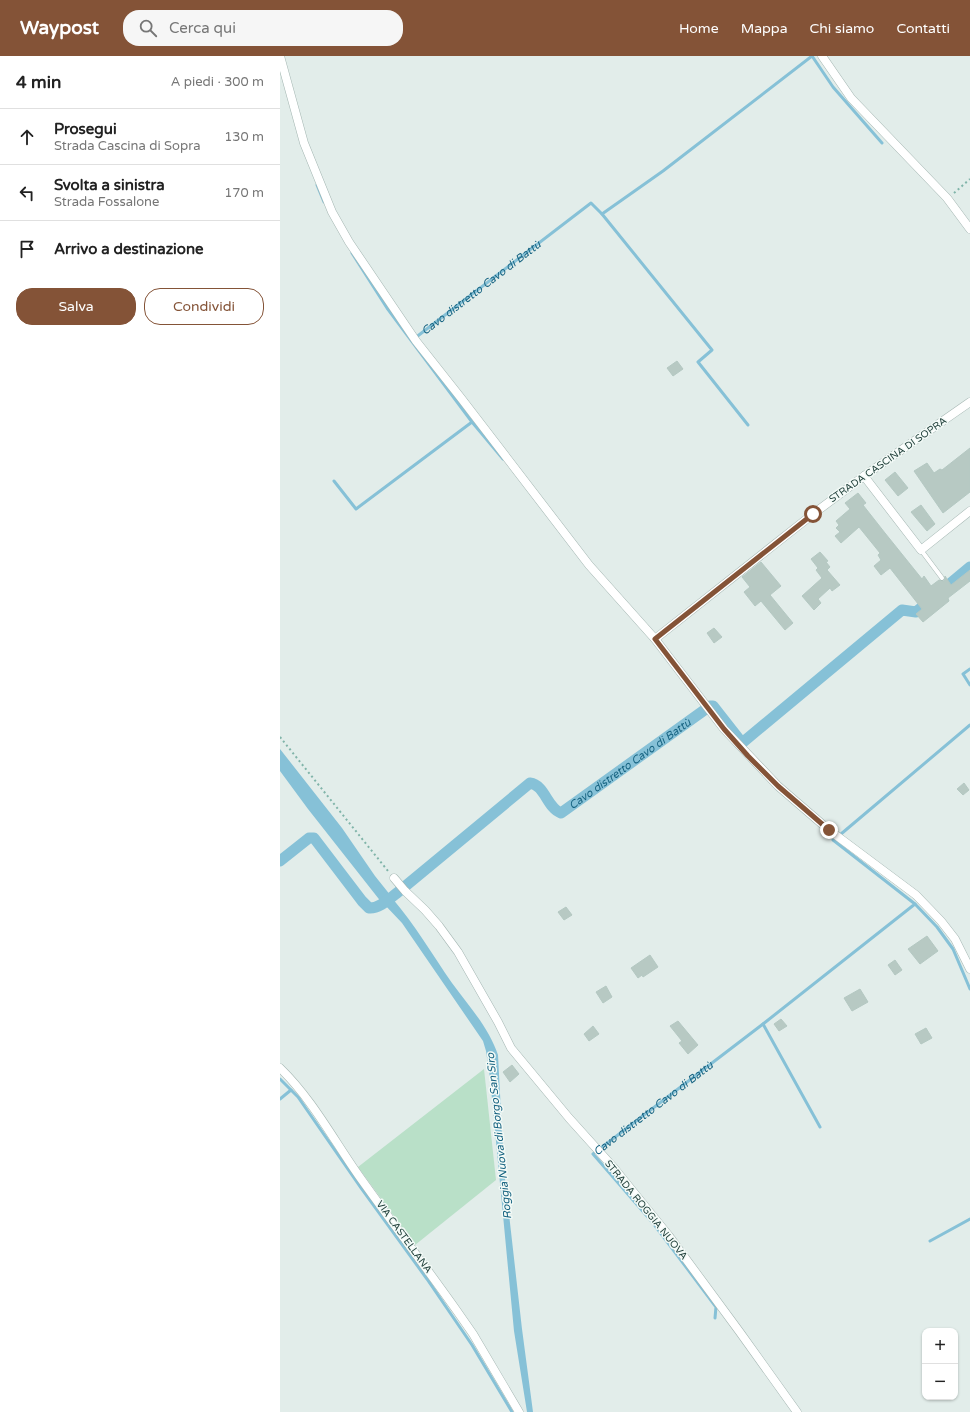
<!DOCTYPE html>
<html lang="it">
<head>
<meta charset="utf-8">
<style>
  :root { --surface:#fff; --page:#f6f6f6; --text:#222; --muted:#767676; --line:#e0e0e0; --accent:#845337 }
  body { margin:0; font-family:"Varela Round",sans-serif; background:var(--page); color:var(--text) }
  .controls { position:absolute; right:12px; bottom:12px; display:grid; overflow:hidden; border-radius:8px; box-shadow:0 1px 3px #0004 }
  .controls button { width:36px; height:36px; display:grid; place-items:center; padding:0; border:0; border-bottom:1px solid var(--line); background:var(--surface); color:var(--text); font:20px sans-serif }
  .stop { position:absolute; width:12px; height:12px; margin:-9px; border:3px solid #845337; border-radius:50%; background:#fff }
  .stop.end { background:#845337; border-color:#fff; box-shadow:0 1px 4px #0008 }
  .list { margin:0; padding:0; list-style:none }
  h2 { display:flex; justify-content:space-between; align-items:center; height:52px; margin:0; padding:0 16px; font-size:17px }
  h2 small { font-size:13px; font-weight:400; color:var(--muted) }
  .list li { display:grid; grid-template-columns:26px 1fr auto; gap:12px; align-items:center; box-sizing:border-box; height:56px; padding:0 16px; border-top:1px solid var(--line) }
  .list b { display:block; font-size:15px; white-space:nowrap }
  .list p { margin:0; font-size:13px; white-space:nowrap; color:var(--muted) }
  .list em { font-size:13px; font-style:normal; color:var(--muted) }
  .actions { display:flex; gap:8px; padding:12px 16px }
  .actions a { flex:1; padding:9px 0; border:1px solid var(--accent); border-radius:16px; text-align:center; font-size:14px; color:var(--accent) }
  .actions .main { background:var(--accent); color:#fff }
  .icon { flex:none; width:22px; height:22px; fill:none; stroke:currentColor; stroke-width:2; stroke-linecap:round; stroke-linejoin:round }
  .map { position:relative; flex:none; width:690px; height:1356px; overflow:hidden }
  header { display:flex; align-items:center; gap:24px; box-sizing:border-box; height:56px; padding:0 20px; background:var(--accent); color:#fff }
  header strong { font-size:19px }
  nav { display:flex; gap:22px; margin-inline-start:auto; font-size:14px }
  .search { width:280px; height:36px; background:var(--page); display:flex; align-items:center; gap:10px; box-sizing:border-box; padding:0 14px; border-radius:16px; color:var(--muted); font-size:15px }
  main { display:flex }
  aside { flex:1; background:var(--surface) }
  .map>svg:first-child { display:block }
  .green { fill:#b9e0c8 }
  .water { fill:#86c1d7 }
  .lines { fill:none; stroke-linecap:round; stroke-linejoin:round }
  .stream { stroke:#86c1d7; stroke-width:3 }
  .canal { stroke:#86c1d7; stroke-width:11 }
  .building { fill:#b7c9c3; stroke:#b4c8c2 }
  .service-casing { stroke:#a4b6b2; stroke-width:5 }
  .minor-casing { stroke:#a4b6b2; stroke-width:9 }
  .path { stroke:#80b4a9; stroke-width:2; stroke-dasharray:2 3; stroke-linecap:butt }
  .service { stroke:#fff; stroke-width:4 }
  .minor { stroke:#fff; stroke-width:8 }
  .route { stroke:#845337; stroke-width:5 }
  .labels { text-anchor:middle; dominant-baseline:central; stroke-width:3; stroke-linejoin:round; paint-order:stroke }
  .street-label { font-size:10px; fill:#21403b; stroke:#f3faf7 }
  .water-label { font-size:11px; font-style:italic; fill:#166381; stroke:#f3faf7 }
</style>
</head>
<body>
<header>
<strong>Waypost</strong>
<div class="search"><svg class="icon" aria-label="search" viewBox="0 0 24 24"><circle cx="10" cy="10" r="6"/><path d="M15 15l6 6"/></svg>Cerca qui</div>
<nav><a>Home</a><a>Mappa</a><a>Chi siamo</a><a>Contatti</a></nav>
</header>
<main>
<aside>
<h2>4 min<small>A piedi · 300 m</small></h2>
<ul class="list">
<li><svg class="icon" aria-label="ahead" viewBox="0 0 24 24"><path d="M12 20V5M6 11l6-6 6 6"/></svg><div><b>Prosegui</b><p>Strada Cascina di Sopra</p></div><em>130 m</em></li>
<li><svg class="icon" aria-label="left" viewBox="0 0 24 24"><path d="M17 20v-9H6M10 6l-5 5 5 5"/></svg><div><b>Svolta a sinistra</b><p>Strada Fossalone</p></div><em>170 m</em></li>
<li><svg class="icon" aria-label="arrive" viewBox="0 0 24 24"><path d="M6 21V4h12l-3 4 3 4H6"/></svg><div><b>Arrivo a destinazione</b></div></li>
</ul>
<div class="actions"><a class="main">Salva</a><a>Condividi</a></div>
</aside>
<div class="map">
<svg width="690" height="1356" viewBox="0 0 690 1356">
  <rect width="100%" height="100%" fill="#e2edea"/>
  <polygon class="green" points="204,1013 216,1124 135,1189 78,1111"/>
  <g class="water">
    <polygon points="0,693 62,772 95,820 111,840 102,847 28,753 0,715"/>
    <path d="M112 842C135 869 152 898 172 927 189 950 209 972 218 999L224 1114 242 1273 253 1356H247L234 1275 210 1022 206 995 203 985 122 867 104 848Z"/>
  </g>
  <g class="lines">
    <g class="stream">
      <polyline points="532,0 553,31 602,87"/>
      <polyline points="37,129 44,146"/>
      <polyline points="322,158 432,294 418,306 468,369"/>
      <path id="s1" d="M135 282 311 147 322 158 383 115 532 0"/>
      <polyline points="192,366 223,403"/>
      <polyline points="54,425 76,453 192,366 107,252 72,197"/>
      <polyline points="690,613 683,618 690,629"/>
      <polyline points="561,778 690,669"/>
      <polyline points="635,848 657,871 673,893 690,933"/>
      <polyline points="0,1023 18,1041 81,1132 147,1223 192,1289 232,1356"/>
      <polyline points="0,1043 11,1034"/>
      <polyline points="540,1071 483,968 635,848 553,784"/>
      <polyline points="650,1185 690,1163"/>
      <path id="s2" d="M435 1262 436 1251 373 1167 313 1098 483 968"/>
    </g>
    <path class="canal" id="s3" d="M0 805 29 782H34L82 845 89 852C99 853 109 843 117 837L250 727C265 729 267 752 281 757L430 650H433L462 687 622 554 636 556 690 511"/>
  </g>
  <g class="building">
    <polygon points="397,305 403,313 393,320 387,312"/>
    <polygon points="690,392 690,436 663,457 634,415 647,407 654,417 660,413 662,414"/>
    <polygon points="615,416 628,432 618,440 605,424"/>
    <polygon points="578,437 586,447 583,449 605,477 642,523 644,520 651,530 659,524 664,525 665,523 665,520 671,529 690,514 690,525 668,542 669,545 643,566 636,558 642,553 610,512 601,519 594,510 601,504 598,499 600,497 579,471 561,487 555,480 560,476 556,472 559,469 556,465 570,453 565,447"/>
    <polygon points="641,449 655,468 647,475 631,456"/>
    <polygon points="540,496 548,505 546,506 550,511 547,514 560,529 552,535 550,532 538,543 541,547 534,554 522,540 542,522 536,514 538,512 531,503"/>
    <polygon points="481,506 501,530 490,539 513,567 505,574 481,545 475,550 464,536 470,531 462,521"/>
    <polygon points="434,572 442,581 434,587 427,577"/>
    <polygon points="684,727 689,734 683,739 677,733"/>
    <polygon points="286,851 292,859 284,864 278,856"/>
    <polygon points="647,880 658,895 640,908 628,893"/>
    <polygon points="370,899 378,911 363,921 362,919 358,922 351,912"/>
    <polygon points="615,904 622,914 615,919 608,909"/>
    <polygon points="326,930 332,941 323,947 316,936"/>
    <polygon points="580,933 588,946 572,955 564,942"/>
    <polygon points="501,963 507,970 499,975 494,968"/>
    <polygon points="398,965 418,989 408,998 399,987 402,985 390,970"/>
    <polygon points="313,970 319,978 309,985 304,978"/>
    <polygon points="646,972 652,982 641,988 635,978"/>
    <polygon points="232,1009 239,1018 230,1026 223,1016"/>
  </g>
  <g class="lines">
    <defs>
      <polyline id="service" points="641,494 662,522"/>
      <g id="minor">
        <polyline points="0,0 24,87 52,156 69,186 136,285 181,342 309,509 375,583 444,673 498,730 549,774 636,839 661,865 675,883 690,913"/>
        <polyline points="542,0 571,42 667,142 690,173"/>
        <polyline points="584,420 641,494 690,455"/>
        <polyline points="375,583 533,458 584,420 690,346"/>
        <polyline points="114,822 125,835 145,854 159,870 178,896 218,966 231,992 289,1062 334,1112 389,1180 459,1275 517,1356"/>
        <path d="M0 1012C32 1043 53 1083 79 1120 111 1165 145 1210 177 1255L193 1278 239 1356"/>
      </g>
    </defs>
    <use href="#service" class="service-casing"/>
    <use href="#minor" class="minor-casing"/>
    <g class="path">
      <polyline points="674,137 690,123"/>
      <polyline points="0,681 108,815"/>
    </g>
    <use href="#service" class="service"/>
    <use href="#minor" class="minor"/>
  </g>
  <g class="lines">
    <polyline class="route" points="533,458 375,583 444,673 468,700 498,730 549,774"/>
  </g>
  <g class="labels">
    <g class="street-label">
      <text transform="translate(608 404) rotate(-35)">STRADA CASCINA DI SOPRA</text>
      <text transform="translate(366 1154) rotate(51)">STRADA ROGGIA NUOVA</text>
      <text transform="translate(124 1181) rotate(54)">VIA CASTELLANA</text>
    </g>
    <g class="water-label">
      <text stroke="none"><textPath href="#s1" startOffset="83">Cavo distretto Cavo di Battù</textPath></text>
      <text stroke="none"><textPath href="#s3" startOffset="465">Cavo distretto Cavo di Battù</textPath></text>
      <text stroke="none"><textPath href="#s2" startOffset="283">Cavo distretto Cavo di Battù</textPath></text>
      <text transform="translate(219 1080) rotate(-96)">Roggia Nuova di Borgo San Siro</text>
    </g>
  </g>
</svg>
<div class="controls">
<button>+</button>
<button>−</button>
</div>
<div class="stop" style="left:533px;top:458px"></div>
<div class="stop end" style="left:549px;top:774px"></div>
</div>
</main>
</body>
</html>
